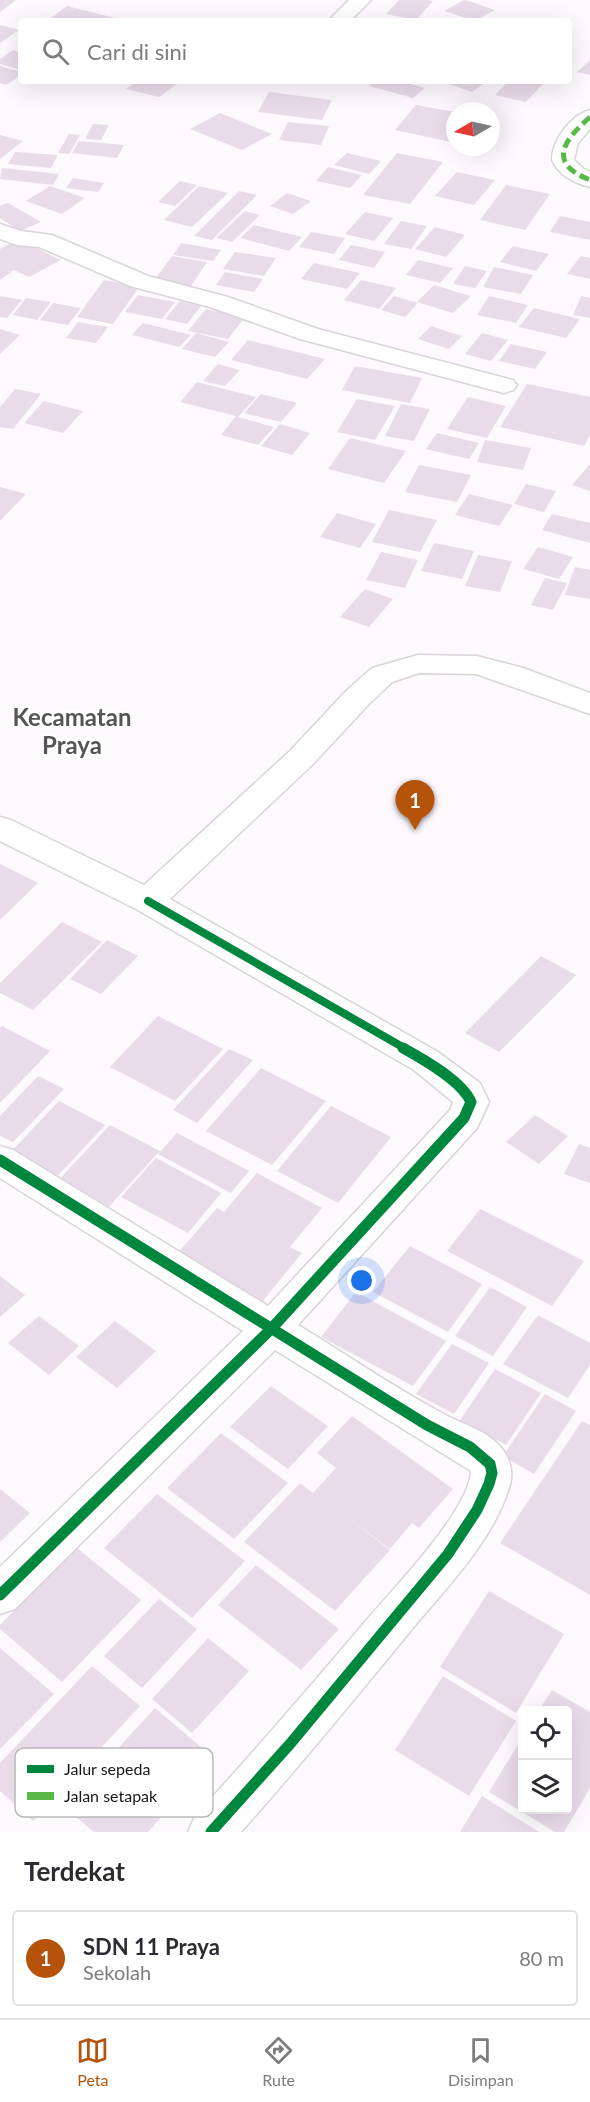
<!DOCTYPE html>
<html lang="id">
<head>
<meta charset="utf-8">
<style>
  :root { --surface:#fff; --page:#f2f2f3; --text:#2b2b33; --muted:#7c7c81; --line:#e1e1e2; --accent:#b45309 }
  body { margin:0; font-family:Lato,sans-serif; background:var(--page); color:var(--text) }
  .controls { position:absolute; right:18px; bottom:18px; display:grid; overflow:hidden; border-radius:6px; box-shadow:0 6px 24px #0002 }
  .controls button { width:54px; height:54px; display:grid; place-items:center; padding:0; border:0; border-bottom:2px solid var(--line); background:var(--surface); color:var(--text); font:30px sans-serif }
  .compass { position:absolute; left:446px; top:102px; width:54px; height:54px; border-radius:50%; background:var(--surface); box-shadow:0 6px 24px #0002; rotate:261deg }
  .you { position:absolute; left:362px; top:1281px; width:21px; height:21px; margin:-15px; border:4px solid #fff; border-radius:50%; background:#1a73e8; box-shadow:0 0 0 9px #1a73e833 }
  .badge { display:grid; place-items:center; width:39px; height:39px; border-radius:50%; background:var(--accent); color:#fff; font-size:20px; font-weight:700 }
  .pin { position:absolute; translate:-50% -50px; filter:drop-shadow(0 2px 3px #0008) }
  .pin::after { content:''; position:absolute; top:32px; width:21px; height:18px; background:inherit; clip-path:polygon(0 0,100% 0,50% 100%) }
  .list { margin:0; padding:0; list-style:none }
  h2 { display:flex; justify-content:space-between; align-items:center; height:78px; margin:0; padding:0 24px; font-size:26px }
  h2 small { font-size:20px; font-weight:400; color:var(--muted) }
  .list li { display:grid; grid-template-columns:39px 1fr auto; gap:18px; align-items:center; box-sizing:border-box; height:96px; margin:0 12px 12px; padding:0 12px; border:2px solid var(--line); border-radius:6px }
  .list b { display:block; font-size:22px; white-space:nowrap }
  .list p { margin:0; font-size:20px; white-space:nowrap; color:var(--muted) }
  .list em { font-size:20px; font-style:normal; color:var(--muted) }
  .icon { flex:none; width:33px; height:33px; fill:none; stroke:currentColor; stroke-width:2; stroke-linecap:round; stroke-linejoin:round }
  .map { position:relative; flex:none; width:590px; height:1832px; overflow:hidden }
  .search { position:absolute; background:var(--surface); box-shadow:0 6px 24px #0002; left:18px; right:18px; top:18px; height:66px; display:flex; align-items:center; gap:15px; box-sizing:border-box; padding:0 21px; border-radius:6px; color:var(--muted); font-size:22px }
  .sheet { height:186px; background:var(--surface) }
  nav { display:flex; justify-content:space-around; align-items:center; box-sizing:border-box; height:84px; border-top:2px solid var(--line); background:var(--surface); font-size:16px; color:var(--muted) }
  nav a { display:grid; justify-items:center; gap:3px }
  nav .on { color:var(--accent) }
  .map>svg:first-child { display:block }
  .building { fill:#eadbea }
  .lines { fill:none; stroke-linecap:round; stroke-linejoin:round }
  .street-casing { stroke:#d8d4d8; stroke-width:3 }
  .street { fill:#fffeff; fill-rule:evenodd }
  .quiet { stroke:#58b947; stroke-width:5; stroke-dasharray:10 5; stroke-linecap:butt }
  .cycleway-far1-casing { stroke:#fff; stroke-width:12 }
  .cycleway-casing { stroke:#fff; stroke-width:15 }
  .cycleway-far1 { stroke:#00873e; stroke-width:8 }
  .cycleway { stroke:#00873e; stroke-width:11 }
  .labels { text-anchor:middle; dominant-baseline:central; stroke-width:4.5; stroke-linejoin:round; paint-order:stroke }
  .district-label { font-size:24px; font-weight:bold; fill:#595259; stroke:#fff }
  .key { fill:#fff; stroke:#bab9ba; stroke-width:1.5 }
  .key-label { font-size:16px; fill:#181518 }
</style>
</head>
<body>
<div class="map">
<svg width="590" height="1832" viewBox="0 0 590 1832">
  <rect width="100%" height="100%" fill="#fef9fe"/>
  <g class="building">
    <polygon points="0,0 16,0 0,12"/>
    <polygon points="399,0 427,0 433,1 416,20 386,14"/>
    <polygon points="464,0 466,0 495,10 475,21 444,11"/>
    <polygon points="67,6 115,18 111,21 48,20"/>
    <polygon points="0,25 19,30 0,43"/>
    <polygon points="13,50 21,53 21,70 0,64 0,59"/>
    <polygon points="590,60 590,75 577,72"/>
    <polygon points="0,66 21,72 21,75 6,85 0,83"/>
    <polygon points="137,81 181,81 159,97 126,89"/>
    <polygon points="376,81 400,81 425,88 413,98 369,86"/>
    <polygon points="449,81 487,81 472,92 446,83"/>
    <polygon points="509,81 528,81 543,84 526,102 495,95"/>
    <polygon points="269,92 332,100 322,120 258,112"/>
    <polygon points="416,105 455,112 455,143 395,130"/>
    <polygon points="220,113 272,134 242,150 190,129"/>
    <polygon points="288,122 329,126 321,145 279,140"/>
    <polygon points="93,124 109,125 101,140 85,139"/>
    <polygon points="69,134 80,135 69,154 58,153"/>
    <polygon points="0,135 23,141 0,159"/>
    <polygon points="79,141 124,145 117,158 72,153"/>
    <polygon points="15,152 58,155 51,168 8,164"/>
    <polygon points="347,153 381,161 369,174 334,165"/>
    <polygon points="397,153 443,162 410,204 363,195"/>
    <polygon points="328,167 362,175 350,188 316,181"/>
    <polygon points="2,168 59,174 53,185 0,179"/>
    <polygon points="457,172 495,180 474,205 435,196"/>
    <polygon points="73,178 104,183 98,192 66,188"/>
    <polygon points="180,181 197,185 175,206 158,202"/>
    <polygon points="506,185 550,194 525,230 480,220"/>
    <polygon points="50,186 85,198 62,214 26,201"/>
    <polygon points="199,186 228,193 192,227 164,220"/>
    <polygon points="239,191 257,195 212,240 194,236"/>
    <polygon points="287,193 311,201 293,214 270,206"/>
    <polygon points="8,203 41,222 20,231 0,218 0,206"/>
    <polygon points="245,211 260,215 232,242 216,238"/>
    <polygon points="365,212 393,218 374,241 345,234"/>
    <polygon points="560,216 590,222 590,240 550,232"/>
    <polygon points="401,221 427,226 411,249 384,244"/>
    <polygon points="254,225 302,237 289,251 240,238"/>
    <polygon points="435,227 465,235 446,257 415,249"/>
    <polygon points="311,232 345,238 334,254 299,247"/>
    <polygon points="18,239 61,260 29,277 14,270 0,280 0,249"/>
    <polygon points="181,243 221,250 213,261 173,255"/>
    <polygon points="351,245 385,252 374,268 339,260"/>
    <polygon points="513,246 549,254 536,271 500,262"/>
    <polygon points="235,252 276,258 264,276 223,269"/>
    <polygon points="172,256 207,262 189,289 153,282"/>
    <polygon points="581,256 590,258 590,279 567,274"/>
    <polygon points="418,260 453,268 440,283 406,275"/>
    <polygon points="314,263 360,273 347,289 301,279"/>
    <polygon points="465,266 487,271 475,288 453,284"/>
    <polygon points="494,267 533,275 521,294 483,287"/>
    <polygon points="225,272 263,279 254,292 216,285"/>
    <polygon points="104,280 139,287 113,324 77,317"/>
    <polygon points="361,280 396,288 379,309 344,300"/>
    <polygon points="434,285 471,296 453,313 417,302"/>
    <polygon points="138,295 175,302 162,319 125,312"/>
    <polygon points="0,296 22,300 7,318 0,317"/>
    <polygon points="394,296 418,303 405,317 381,310"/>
    <polygon points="489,296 528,305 516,323 477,315"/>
    <polygon points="581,296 590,298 590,318 573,315"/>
    <polygon points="26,298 51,302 37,320 13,315"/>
    <polygon points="180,301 201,306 187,324 165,319"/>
    <polygon points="53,303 81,308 68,325 40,320"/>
    <polygon points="534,308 580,319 566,338 519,327"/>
    <polygon points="206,309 245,317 228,339 188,331"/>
    <polygon points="78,322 108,327 96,343 66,338"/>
    <polygon points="143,323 191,335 179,347 132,335"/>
    <polygon points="431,326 462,336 449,349 418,339"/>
    <polygon points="0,329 20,335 0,354"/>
    <polygon points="196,333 229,342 215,357 182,349"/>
    <polygon points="482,333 508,340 491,361 465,354"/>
    <polygon points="248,340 325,359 307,379 231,360"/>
    <polygon points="511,344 547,352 535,369 499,361"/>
    <polygon points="218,364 240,370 225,386 203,381"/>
    <polygon points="355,366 422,378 410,403 342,390"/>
    <polygon points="197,382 256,397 238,417 274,427 258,445 221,435 236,416 180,402"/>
    <polygon points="527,384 590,397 590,435 584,446 500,427"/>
    <polygon points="15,389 41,394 13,429 0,427 0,407"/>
    <polygon points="261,394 297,403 281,422 244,413"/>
    <polygon points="468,397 506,406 487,438 447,429"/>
    <polygon points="357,399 395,406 375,440 337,432"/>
    <polygon points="44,401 83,411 63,433 24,423"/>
    <polygon points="401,404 430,409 414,441 385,436"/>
    <polygon points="280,424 310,433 292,455 261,446"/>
    <polygon points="437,433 479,443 469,459 426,449"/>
    <polygon points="350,438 406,451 384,483 328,469"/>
    <polygon points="485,440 531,448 523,470 477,462"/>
    <polygon points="590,464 590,491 572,485"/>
    <polygon points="419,465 471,475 457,502 405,492"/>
    <polygon points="526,484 556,491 544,512 514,504"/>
    <polygon points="0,487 26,494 0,521"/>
    <polygon points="469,494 513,505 499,526 455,515"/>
    <polygon points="389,510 437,520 420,552 372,542"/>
    <polygon points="337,513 376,524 360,548 320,537"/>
    <polygon points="552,514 590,523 590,543 542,530"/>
    <polygon points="434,543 474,551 462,579 421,571"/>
    <polygon points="538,547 573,557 559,579 523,569"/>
    <polygon points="381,552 418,560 405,588 366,580"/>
    <polygon points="478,555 512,561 500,592 465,586"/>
    <polygon points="575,567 590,570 590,599 565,595"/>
    <polygon points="545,578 567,583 553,610 531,605"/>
    <polygon points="365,589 393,599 369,627 340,617"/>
    <polygon points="0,864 38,883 0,920"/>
    <polygon points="62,922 102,942 33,1010 0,993 0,983"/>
    <polygon points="107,940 138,956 101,994 70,979"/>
    <polygon points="541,956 576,975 499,1052 465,1033"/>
    <polygon points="158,1016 223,1049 175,1101 110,1067"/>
    <polygon points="2,1026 50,1051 0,1103 0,1028"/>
    <polygon points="229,1049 253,1060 197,1123 173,1110"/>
    <polygon points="261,1068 326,1101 272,1165 206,1131"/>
    <polygon points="38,1076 64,1089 13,1142 0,1136 0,1116"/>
    <polygon points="59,1101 105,1125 51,1183 5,1158"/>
    <polygon points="331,1106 391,1137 338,1203 277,1171"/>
    <polygon points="535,1115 568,1136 539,1164 506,1142"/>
    <polygon points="110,1125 160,1151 104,1212 54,1185"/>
    <polygon points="177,1133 249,1171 231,1193 158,1154"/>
    <polygon points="579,1144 590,1148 590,1183 564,1174"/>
    <polygon points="156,1158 221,1193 188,1233 121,1197"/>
    <polygon points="257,1173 322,1208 290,1247 302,1253 257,1308 171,1261 217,1208 224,1212"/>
    <polygon points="480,1209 584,1261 552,1306 447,1251"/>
    <polygon points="410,1246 482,1284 448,1332 373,1292"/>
    <polygon points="0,1276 25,1295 0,1317"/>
    <polygon points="490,1287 527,1307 493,1356 455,1336"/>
    <polygon points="356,1292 446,1341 413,1386 321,1337"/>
    <polygon points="538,1315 590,1343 590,1365 568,1398 503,1364"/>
    <polygon points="39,1316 79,1346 49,1375 8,1343"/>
    <polygon points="115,1321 156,1351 117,1388 76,1357"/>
    <polygon points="452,1344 489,1363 454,1414 416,1394"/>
    <polygon points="495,1369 541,1393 506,1445 460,1420"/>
    <polygon points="271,1386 328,1426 288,1469 230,1427"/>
    <polygon points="545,1394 576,1411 534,1474 503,1456"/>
    <polygon points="352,1416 453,1489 419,1528 412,1523 390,1549 347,1517 390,1550 335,1611 244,1542 300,1483 313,1493 336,1468 317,1453"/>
    <polygon points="582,1421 590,1425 590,1595 500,1543"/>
    <polygon points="221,1433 288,1483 234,1539 167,1488"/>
    <polygon points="0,1489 30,1513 0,1542"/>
    <polygon points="157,1494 245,1561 192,1618 104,1548"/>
    <polygon points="77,1548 141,1600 62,1682 0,1629 0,1625"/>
    <polygon points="256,1565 339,1629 301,1670 218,1605"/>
    <polygon points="489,1591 564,1634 516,1713 440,1667"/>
    <polygon points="159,1599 197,1629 142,1688 104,1656"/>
    <polygon points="208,1638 249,1671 192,1733 152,1699"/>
    <polygon points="0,1648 54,1694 0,1749"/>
    <polygon points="92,1666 140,1706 33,1821 0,1791 0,1763"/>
    <polygon points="443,1676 516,1721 469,1796 395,1750"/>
    <polygon points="552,1690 590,1712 590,1788 564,1832 555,1832 489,1792 522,1738 522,1810 568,1810 568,1710 539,1710"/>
    <polygon points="155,1708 214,1758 148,1832 94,1832 64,1807"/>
    <polygon points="482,1796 539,1832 460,1832"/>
  </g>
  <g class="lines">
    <defs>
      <g id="street">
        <polygon points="349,0 371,0 350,21 328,21"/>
        <path d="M590 110V129L578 143 574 160 584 169 590 172V187C572 182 560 176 552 160 552 140 571 115 590 110Z"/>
        <polygon points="0,224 21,231 52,235 148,276 228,297 318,329 513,380 517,385 513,390 504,393 300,339 210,307 130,286 39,247 17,245 0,239"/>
        <path d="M418 655 477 656 523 668 590 693V714L476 674 419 673 392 682 368 705 313 764 170 899 438 1052 480 1083 489 1102 477 1128 298 1325C346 1354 393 1387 442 1413 461 1424 490 1431 503 1450 511 1461 513 1472 510 1485 493 1542 445 1589 408 1634 353 1701 299 1767 241 1832H188L195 1816C253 1753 309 1688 364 1623 391 1591 470 1510 471 1471L275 1350 15 1609 0 1614V1567L243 1331 0 1178V1146L13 1150 268 1306 450 1110 453 1102 414 1070 136 909 0 841V817L11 820 144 885 291 750 346 691 372 668Z"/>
      </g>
    </defs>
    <use href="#street" class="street-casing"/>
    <use href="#street" class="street"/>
    <path class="quiet" d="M590 117C563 141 547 163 590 180"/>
    <defs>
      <polyline id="cycleway-far1" points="148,901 406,1049"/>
      <g id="cycleway">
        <polyline points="0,1160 427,1425 470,1447 490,1464 492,1473 489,1484 477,1510 448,1554 290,1744 211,1832"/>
        <path d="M0 1595 272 1328 464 1118 471 1102C462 1081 423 1059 403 1048"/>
      </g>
    </defs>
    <use href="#cycleway-far1" class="cycleway-far1-casing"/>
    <use href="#cycleway" class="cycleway-casing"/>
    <use href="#cycleway-far1" class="cycleway-far1"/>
    <use href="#cycleway" class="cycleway"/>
  </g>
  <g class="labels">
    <g class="district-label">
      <text x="72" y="716">Kecamatan<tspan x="72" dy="28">Praya</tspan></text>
    </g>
  </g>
  <rect x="15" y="1748" width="198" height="69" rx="9" class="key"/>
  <rect x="27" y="1765" width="27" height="8" fill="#00873e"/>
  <rect x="27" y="1792" width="27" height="8" fill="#58b947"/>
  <g class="key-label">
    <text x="64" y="1775">Jalur sepeda</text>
    <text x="64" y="1802">Jalan setapak</text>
  </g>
</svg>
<div class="controls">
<button><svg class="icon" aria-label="locate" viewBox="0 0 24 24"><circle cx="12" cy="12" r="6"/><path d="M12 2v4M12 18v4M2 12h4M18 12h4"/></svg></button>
<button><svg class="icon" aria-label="layers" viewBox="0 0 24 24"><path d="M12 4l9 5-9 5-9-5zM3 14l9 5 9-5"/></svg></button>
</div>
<svg class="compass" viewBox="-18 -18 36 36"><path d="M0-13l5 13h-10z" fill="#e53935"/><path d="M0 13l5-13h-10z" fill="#7c7c81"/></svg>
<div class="you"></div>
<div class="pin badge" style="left:415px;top:830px">1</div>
<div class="search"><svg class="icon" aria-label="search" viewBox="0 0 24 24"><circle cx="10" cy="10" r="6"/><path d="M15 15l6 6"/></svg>Cari di sini</div>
</div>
<section class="sheet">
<h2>Terdekat<small></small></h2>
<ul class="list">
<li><span class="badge">1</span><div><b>SDN 11 Praya</b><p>Sekolah</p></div><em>80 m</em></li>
</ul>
</section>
<nav>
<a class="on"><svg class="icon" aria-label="map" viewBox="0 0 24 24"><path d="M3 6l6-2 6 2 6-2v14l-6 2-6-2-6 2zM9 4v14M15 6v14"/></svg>Peta</a>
<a><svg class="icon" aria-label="directions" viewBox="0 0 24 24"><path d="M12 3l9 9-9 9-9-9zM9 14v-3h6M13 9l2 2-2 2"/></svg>Rute</a>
<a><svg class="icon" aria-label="saved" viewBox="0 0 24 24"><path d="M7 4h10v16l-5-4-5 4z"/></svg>Disimpan</a>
</nav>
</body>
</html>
